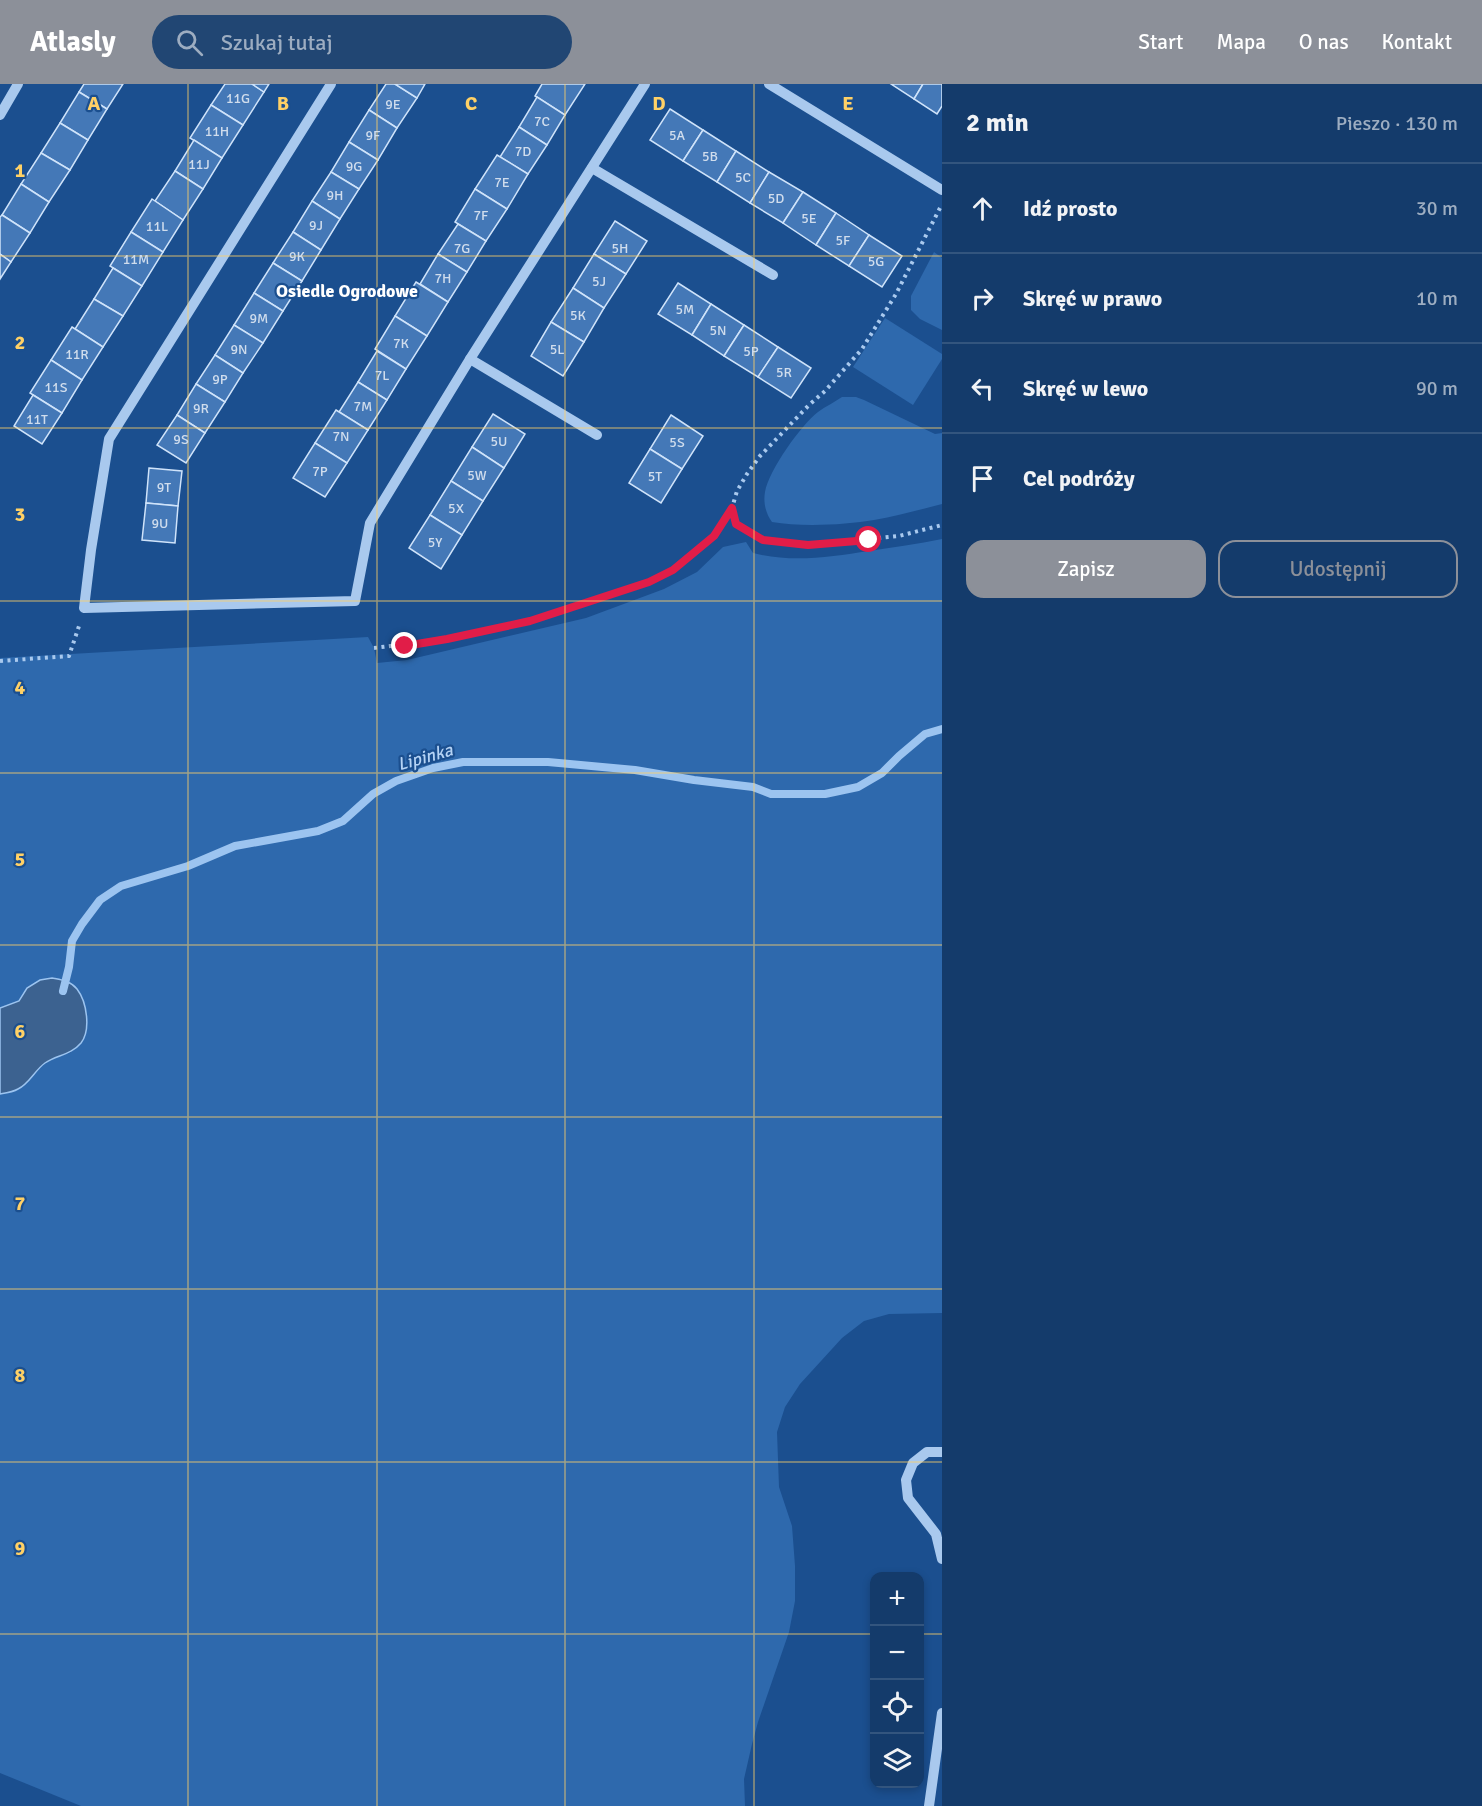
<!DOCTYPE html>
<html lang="pl">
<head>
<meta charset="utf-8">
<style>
  :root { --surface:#143b6b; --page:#214673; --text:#f1f3f6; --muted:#9dadc1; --line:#33557e; --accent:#8c9099 }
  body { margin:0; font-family:Signika,sans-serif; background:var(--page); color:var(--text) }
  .controls { position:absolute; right:18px; bottom:18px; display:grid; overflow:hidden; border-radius:12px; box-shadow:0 3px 9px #0003 }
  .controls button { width:54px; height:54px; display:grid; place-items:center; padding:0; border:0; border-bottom:2px solid var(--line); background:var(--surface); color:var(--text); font:30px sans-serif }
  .stop { position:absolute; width:18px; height:18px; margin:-14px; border:4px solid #e11d48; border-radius:50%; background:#fff }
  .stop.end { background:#e11d48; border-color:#fff; box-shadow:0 2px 6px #0008 }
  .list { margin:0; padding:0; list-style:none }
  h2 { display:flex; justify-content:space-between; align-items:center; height:78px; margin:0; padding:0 24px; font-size:26px }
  h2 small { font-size:20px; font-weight:400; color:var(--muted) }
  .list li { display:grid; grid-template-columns:39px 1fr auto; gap:18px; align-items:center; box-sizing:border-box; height:90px; padding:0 24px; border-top:2px solid var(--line) }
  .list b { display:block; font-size:22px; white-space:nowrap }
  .list em { font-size:20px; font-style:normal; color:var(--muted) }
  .actions { display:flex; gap:12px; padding:18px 24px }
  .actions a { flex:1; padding:14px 0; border:2px solid var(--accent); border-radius:18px; text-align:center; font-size:21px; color:var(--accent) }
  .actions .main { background:var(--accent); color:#fff }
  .icon { flex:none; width:33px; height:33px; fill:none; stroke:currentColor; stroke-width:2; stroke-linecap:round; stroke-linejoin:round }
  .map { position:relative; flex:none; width:942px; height:1722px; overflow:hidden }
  header { display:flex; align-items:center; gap:36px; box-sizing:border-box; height:84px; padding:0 30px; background:var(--accent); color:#fff }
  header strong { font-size:28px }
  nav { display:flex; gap:33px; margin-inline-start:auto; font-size:21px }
  .search { width:420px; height:54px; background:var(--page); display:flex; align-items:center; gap:15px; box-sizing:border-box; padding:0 21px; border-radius:33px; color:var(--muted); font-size:22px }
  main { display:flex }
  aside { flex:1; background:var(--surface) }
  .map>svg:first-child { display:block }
  .green { fill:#2e69ad }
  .water { fill:#3c6290; stroke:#9cc4f0; stroke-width:1.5 }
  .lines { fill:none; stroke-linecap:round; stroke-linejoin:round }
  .stream { stroke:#9cc4f0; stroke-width:8 }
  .building { fill:#4478b7; stroke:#cfe3fa; stroke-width:1.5 }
  .path { stroke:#a9c9ee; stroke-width:4; stroke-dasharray:3 4.5; stroke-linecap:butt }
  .minor { stroke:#a9c9ee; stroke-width:10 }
  .route { stroke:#e11d48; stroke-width:8 }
  .grid { fill:none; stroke:#ffd166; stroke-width:1.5; stroke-opacity:0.55 }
  .labels { text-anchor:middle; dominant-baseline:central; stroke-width:4.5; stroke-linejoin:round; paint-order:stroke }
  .number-label { font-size:14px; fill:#d0dded }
  .neighbourhood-label { font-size:18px; font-weight:bold; fill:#fff; stroke:#1b4f8f }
  .water-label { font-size:18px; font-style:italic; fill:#b5d3f5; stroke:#1b4f8f }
  .grid-label { font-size:20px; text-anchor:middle; font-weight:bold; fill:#ffd166; stroke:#1b4f8f; stroke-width:4.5; stroke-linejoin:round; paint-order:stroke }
</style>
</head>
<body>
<header>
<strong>Atlasly</strong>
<div class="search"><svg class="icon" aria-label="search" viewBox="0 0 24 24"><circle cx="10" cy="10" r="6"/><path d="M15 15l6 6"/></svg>Szukaj tutaj</div>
<nav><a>Start</a><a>Mapa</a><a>O nas</a><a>Kontakt</a></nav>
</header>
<main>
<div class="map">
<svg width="942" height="1722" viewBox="0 0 942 1722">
  <rect width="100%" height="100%" fill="#1b4f8f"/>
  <g class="green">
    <polygon points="934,168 942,174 942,246 920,235 911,226 911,212"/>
    <polygon points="885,234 942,270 942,275 913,321 853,283"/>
    <path d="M842 313H856L864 316 935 350 942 349V420C919 426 897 432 874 436 845 441 801 443 772 438 766 430 763 419 765 408 769 386 801 341 818 328 826 322 835 318 842 313Z"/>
    <path d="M942 455V1229L889 1230 864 1237 842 1254 800 1300 785 1323 777 1348 779 1403 792 1442 795 1482V1517L789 1548 758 1638 752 1660 744 1695 745 1722H81L0 1689V1010L19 1005 43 980 57 972 70 969 81 958 86 947V932L27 904 19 917 0 924V574L368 553 374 564 377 579 407 576 586 534 664 505 697 488 723 463 746 458 753 469C792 479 830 473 869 467 893 463 918 460 942 455Z"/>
  </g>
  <path class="water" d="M52 894C62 896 71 897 77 905 87 918 91 946 81 959 71 971 57 971 45 979 35 986 29 1000 18 1005 13 1008 6 1009 0 1010V924L19 917 27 904 40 896Z"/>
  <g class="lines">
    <polyline class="stream" points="63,907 69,883 72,857 82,840 100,816 121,802 188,782 235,762 318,747 343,737 373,710 396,697 433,684 463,678 548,678 635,686 694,696 753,703 771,710 825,710 858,703 882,689 899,672 925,650 942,645"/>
  </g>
  <g class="building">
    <polygon points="84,0 123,0 107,25 79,8"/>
    <polygon points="225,0 252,0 264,8 243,41 211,21"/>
    <polygon points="252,0 269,0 264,8"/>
    <polygon points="386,0 395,0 417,14 397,44 369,26"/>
    <polygon points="395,0 425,0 417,14"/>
    <polygon points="542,0 585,0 565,31 535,12"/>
    <polygon points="891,0 923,0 914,15"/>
    <polygon points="923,0 942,0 942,22 937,30 914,15"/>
    <polygon points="79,8 107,25 88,56 60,39"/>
    <polygon points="537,13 565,31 547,61 519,43"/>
    <polygon points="211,21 243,41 222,74 190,54"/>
    <polygon points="670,25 703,46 683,77 650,56"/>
    <polygon points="369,26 397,44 378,76 349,58"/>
    <polygon points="60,39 88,56 70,86 41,69"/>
    <polygon points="519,43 547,61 528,90 500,73"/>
    <polygon points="703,46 736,67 717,98 683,77"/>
    <polygon points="194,56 222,74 203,105 175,87"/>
    <polygon points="349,58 378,76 359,105 331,88"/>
    <polygon points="736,67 769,88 750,119 717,98"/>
    <polygon points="41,69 70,86 49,118 21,100"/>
    <polygon points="497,71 528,90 507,125 475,105"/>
    <polygon points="175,87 203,105 183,136 155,117"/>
    <polygon points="331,88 359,105 340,135 312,117"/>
    <polygon points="769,88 803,108 783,139 750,119"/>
    <polygon points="21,100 49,118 30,149 2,131"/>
    <polygon points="475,105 507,125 486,157 455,138"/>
    <polygon points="803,108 836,129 816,161 783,139"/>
    <polygon points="152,115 183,136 163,168 131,148"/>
    <polygon points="312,117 340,135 321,166 293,148"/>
    <polygon points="836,129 869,151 849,182 816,161"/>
    <polygon points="2,131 30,149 11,178 0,170 0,133"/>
    <polygon points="615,137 647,157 626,190 594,170"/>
    <polygon points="458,140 486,157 467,188 438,170"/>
    <polygon points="131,148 163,168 142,202 110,182"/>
    <polygon points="293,148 321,166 302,197 273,179"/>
    <polygon points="869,151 902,172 882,203 849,182"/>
    <polygon points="0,170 11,178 0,195"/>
    <polygon points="438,170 467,188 448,218 420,200"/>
    <polygon points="594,170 626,190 604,224 573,204"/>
    <polygon points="273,179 302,197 283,227 254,209"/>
    <polygon points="113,184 142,202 123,232 94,215"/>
    <polygon points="416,198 448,218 427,252 395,232"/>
    <polygon points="678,199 711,220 692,251 658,230"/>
    <polygon points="573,204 604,224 584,258 551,238"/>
    <polygon points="254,209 283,227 263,259 234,241"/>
    <polygon points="94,215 123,232 103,263 75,245"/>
    <polygon points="711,220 744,241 724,272 692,251"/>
    <polygon points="395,232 427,252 406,285 375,265"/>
    <polygon points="551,238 584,258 563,292 531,272"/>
    <polygon points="234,241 263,259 243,289 215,271"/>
    <polygon points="744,241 778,263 758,293 724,272"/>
    <polygon points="72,243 103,263 82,296 51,276"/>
    <polygon points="778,263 811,284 791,314 758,293"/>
    <polygon points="377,267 406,285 387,316 358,298"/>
    <polygon points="215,271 243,289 225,318 196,300"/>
    <polygon points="51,276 82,296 62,329 30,309"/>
    <polygon points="358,298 387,316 368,346 339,328"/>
    <polygon points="196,300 225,318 205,349 177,331"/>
    <polygon points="33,311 62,329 42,360 14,342"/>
    <polygon points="336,326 368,346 347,379 315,359"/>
    <polygon points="493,330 525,350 504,384 472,363"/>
    <polygon points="177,331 205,349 186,379 157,361"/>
    <polygon points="671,331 703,352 682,385 650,365"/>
    <polygon points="315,359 347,379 325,413 293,394"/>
    <polygon points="472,363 504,384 483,417 451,397"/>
    <polygon points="650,365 682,385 661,419 629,399"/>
    <polygon points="149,384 182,387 178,422 146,419"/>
    <polygon points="451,397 483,417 462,451 430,431"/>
    <polygon points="146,419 178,422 175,459 142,456"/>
    <polygon points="430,431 462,451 441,485 409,464"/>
  </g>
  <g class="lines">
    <g class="path">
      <polyline points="940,124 896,210 862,265 825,307 809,321 760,372 747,390 737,407 732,424 736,440 763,456 808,461 899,452 942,441"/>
      <polyline points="374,564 447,555 490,546 530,537 649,498 673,486 713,452 732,425"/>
      <polyline points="0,577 69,572 79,542"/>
    </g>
    <g class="minor">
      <polyline points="331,0 109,355 91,466 84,524 355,517 370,439 470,275 645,0"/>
      <polyline points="769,0 942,106"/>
      <polyline points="0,31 18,0"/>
      <polyline points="592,84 773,191"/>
      <polyline points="470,275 597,351"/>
      <polyline points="942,1368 927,1368 913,1379 906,1396 908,1414 936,1450 942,1475"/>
      <polyline points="929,1722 942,1629"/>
    </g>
  </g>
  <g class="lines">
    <polyline class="route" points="405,562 447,555 530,537 649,498 673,486 714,452 732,424 736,440 763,456 808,461 869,456"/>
  </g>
  <path class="grid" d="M188 0V1722M377 0V1722M565 0V1722M754 0V1722M0 172H942M0 344H942M0 517H942M0 689H942M0 861H942M0 1033H942M0 1205H942M0 1378H942M0 1550H874M920 1550H942"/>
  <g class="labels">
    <g class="number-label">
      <text x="238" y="14">11G</text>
      <text x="393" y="20">9E</text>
      <text x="542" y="37">7C</text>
      <text x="217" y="47">11H</text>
      <text x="373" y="51">9F</text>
      <text x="677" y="51">5A</text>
      <text x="523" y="67">7D</text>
      <text x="710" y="72">5B</text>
      <text x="199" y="80">11J</text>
      <text x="354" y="82">9G</text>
      <text x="743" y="93">5C</text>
      <text x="502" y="98">7E</text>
      <text x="335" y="111">9H</text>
      <text x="776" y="114">5D</text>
      <text x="481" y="131">7F</text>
      <text x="809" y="134">5E</text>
      <text x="316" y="141">9J</text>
      <text x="157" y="142">11L</text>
      <text x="843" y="156">5F</text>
      <text x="462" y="164">7G</text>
      <text x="620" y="164">5H</text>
      <text x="297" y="172">9K</text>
      <text x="136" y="175">11M</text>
      <text x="876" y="177">5G</text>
      <text x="443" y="194">7H</text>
      <text x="599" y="197">5J</text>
      <text x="685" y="225">5M</text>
      <text x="578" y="231">5K</text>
      <text x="259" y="234">9M</text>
      <text x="718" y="246">5N</text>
      <text x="401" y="259">7K</text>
      <text x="239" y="265">9N</text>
      <text x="557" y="265">5L</text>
      <text x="751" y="267">5P</text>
      <text x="77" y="270">11R</text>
      <text x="784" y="288">5R</text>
      <text x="382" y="291">7L</text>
      <text x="220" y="295">9P</text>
      <text x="56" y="303">11S</text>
      <text x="363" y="322">7M</text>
      <text x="201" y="324">9R</text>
      <text x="37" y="335">11T</text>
      <text x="341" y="352">7N</text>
      <text x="181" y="355">9S</text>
      <text x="499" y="357">5U</text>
      <text x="677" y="358">5S</text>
      <text x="320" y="387">7P</text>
      <text x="477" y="391">5W</text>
      <text x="655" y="392">5T</text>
      <text x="164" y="403">9T</text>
      <text x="456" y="424">5X</text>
      <text x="160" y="439">9U</text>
      <text x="435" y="458">5Y</text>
    </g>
    <g class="neighbourhood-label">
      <text x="347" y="207">Osiedle Ogrodowe</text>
    </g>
    <g class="water-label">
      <text transform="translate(425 673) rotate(-16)">Lipinka</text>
    </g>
  </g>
  <g class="grid-label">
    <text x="94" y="26">A</text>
    <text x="283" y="26">B</text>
    <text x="471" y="26">C</text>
    <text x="659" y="26">D</text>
    <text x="848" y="26">E</text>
    <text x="20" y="93">1</text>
    <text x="20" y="265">2</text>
    <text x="20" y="437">3</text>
    <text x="20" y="610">4</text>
    <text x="20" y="782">5</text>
    <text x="20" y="954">6</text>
    <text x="20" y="1126">7</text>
    <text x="20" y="1298">8</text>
    <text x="20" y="1471">9</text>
  </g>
</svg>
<div class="controls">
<button>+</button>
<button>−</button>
<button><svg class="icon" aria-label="locate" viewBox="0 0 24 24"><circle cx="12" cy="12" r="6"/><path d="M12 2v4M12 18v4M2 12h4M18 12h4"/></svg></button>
<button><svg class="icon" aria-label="layers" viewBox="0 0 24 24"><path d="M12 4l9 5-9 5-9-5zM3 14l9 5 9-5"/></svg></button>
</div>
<div class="stop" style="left:869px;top:456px"></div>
<div class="stop end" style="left:405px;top:562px"></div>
</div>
<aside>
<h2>2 min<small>Pieszo · 130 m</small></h2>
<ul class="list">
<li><svg class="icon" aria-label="ahead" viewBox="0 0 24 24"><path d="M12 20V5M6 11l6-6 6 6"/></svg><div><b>Idź prosto</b></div><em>30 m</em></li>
<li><svg class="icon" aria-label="right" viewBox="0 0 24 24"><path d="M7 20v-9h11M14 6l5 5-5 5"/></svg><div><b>Skręć w prawo</b></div><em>10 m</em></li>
<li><svg class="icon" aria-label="left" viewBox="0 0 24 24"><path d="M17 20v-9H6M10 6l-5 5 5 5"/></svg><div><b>Skręć w lewo</b></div><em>90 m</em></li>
<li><svg class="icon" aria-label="arrive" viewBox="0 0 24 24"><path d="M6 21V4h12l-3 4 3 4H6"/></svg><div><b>Cel podróży</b></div></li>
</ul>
<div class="actions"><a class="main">Zapisz</a><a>Udostępnij</a></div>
</aside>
</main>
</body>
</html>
